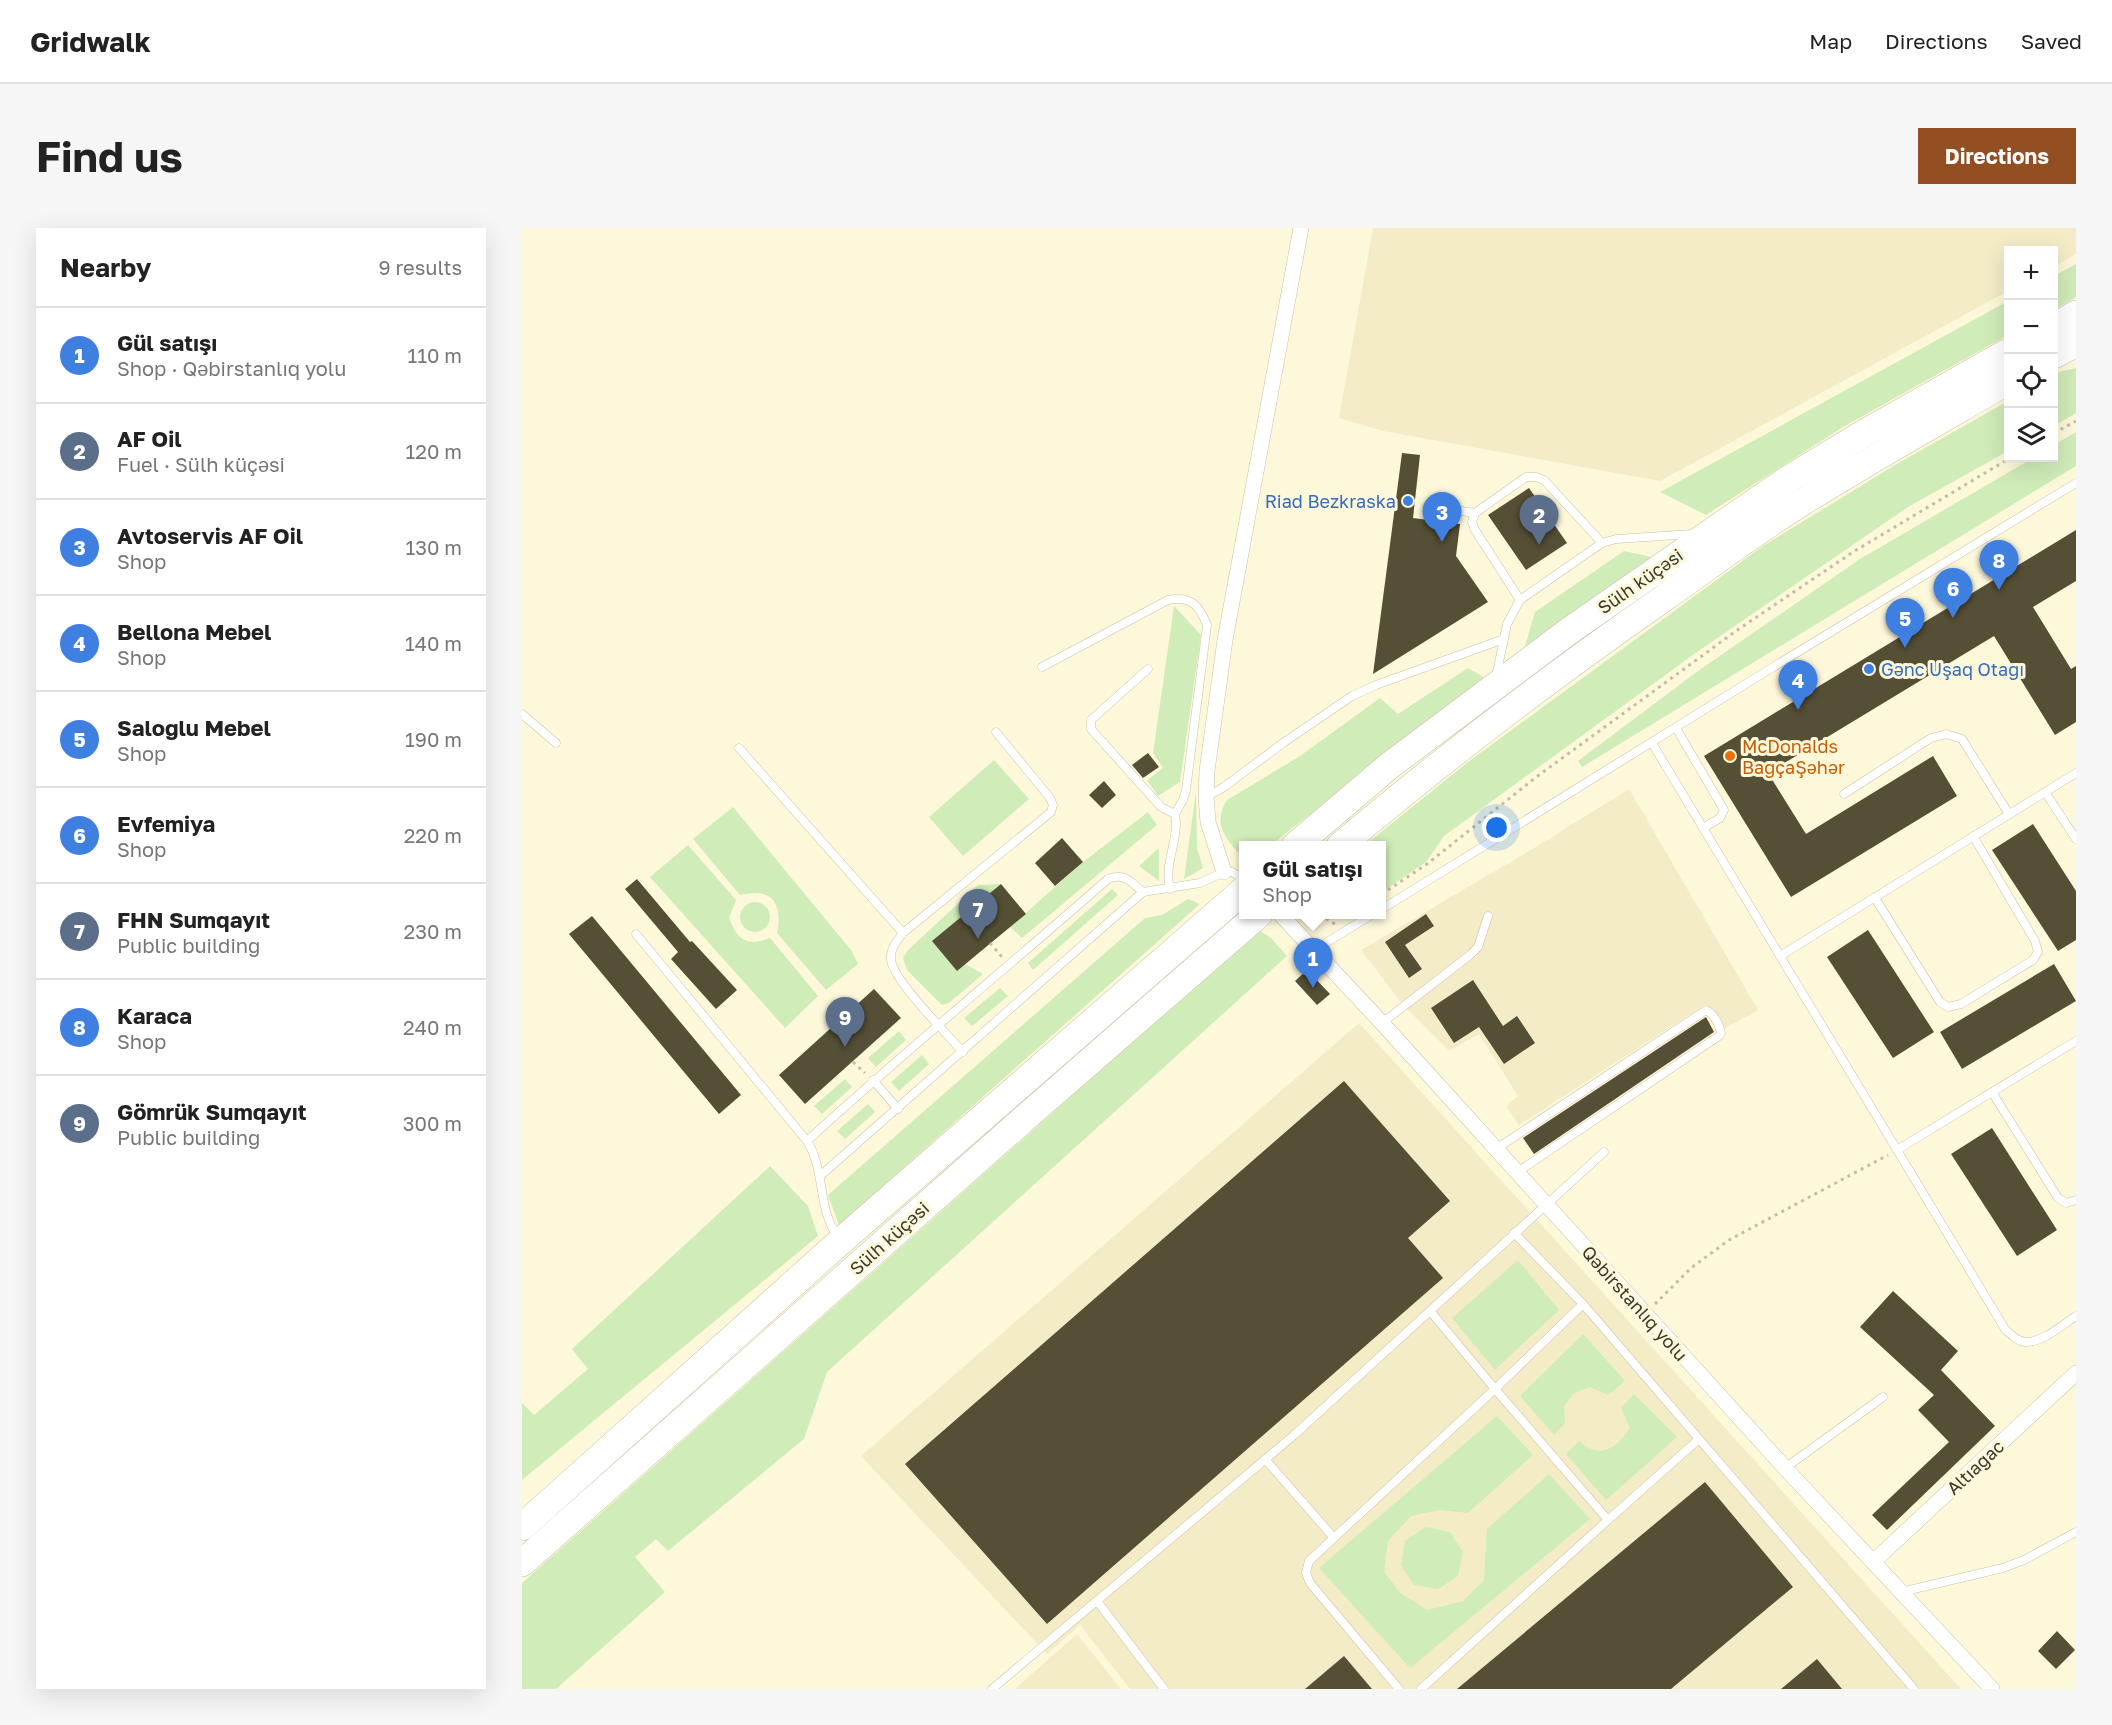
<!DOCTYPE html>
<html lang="en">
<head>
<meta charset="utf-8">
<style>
  :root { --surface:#fff; --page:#f6f6f6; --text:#222; --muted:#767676; --line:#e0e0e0; --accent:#934f22 }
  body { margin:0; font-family:"Golos Text",sans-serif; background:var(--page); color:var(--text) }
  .controls { position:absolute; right:18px; top:18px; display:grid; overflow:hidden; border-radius:0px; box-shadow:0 6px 24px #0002 }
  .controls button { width:54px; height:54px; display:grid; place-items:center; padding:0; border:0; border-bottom:2px solid var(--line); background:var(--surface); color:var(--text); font:30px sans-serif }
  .you { position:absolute; left:975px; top:600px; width:21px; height:21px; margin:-15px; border:4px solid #fff; border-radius:50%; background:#1a73e8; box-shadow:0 0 0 9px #1a73e833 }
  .badge { display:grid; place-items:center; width:39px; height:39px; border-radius:50%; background:var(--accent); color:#fff; font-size:20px; font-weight:700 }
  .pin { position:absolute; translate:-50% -50px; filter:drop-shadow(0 2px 3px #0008) }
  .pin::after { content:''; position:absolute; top:32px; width:21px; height:18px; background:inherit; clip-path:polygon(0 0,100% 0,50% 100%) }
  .popup { position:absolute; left:717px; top:613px; width:147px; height:78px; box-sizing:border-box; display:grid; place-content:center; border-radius:0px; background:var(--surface); filter:drop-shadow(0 2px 4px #0005); font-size:20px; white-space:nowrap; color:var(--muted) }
  .popup b { font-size:22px; color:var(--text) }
  .popup::after { content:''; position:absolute; left:50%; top:100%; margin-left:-12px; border:12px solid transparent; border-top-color:var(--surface) }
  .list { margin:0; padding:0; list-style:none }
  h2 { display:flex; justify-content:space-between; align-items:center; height:78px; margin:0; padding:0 24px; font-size:26px }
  h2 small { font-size:20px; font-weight:400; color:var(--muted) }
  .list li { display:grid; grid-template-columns:39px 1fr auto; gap:18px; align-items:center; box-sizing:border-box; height:96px; padding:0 24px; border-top:2px solid var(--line) }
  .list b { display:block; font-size:22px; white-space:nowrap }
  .list p { margin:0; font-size:20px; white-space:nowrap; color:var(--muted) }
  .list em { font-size:20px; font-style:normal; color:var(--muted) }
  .icon { flex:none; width:33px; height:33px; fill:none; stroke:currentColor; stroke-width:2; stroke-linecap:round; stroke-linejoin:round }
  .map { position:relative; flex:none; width:1554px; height:1461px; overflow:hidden; border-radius:0px }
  header { display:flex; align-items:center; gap:36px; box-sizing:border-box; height:84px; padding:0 30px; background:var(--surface); border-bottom:2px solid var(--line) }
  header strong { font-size:28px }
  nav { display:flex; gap:33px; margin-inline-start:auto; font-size:21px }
  .intro { display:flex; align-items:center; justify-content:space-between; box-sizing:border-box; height:144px; padding:0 36px }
  h1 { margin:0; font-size:42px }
  .button { padding:15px 27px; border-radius:0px; background:var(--accent); color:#fff; font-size:21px; font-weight:700 }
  main { display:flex; gap:36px; padding:0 36px }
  aside { flex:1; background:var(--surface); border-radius:0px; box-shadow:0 6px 24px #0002 }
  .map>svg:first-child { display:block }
  .built { fill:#f4ecc7 }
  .green { fill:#d0ecb8 }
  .building { fill:#554f36 }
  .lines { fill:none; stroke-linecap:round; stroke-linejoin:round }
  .lane-casing { stroke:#c8c2a6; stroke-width:9 }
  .street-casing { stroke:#c8c2a6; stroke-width:16 }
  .highway-casing { stroke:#c8c2a6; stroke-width:28 }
  .path { stroke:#c3bda6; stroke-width:3; stroke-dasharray:3 4.5; stroke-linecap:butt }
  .lane { stroke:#fff; stroke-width:8 }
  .street { stroke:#fff; stroke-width:15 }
  .highway { stroke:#fff; stroke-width:27 }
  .shop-dot { fill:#3f7fe0; stroke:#fef8db; stroke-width:2 }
  .food-dot { fill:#e8710a; stroke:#fef8db; stroke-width:2 }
  .labels { text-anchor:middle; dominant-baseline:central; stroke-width:6; stroke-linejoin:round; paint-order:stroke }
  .shop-label { font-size:18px; fill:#366cbe; stroke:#fef8db; text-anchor:end }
  .street-label { font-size:18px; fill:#3b382d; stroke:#fef8db }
  .food-label { font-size:18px; fill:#c56008; stroke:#fef8db; text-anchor:start }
</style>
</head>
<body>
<header>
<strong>Gridwalk</strong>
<nav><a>Map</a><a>Directions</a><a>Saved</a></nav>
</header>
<div class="intro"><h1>Find us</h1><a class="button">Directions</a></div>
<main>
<aside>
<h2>Nearby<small>9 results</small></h2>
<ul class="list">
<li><span class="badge" style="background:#3f7fe0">1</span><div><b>Gül satışı</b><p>Shop · Qəbirstanlıq yolu</p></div><em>110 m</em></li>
<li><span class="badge" style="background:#5c6f8a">2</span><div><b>AF Oil</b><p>Fuel · Sülh küçəsi</p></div><em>120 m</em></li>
<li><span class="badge" style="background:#3f7fe0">3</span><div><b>Avtoservis AF Oil</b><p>Shop</p></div><em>130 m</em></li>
<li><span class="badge" style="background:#3f7fe0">4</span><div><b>Bellona Mebel</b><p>Shop</p></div><em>140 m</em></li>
<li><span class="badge" style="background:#3f7fe0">5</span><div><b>Saloğlu Mebel</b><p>Shop</p></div><em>190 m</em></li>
<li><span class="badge" style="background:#3f7fe0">6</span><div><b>Evfemiya</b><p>Shop</p></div><em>220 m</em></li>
<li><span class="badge" style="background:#5c6f8a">7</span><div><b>FHN Sumqayıt</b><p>Public building</p></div><em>230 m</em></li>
<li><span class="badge" style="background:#3f7fe0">8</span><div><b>Karaca</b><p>Shop</p></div><em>240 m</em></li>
<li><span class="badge" style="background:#5c6f8a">9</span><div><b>Gömrük Sumqayıt</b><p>Public building</p></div><em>300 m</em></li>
</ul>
</aside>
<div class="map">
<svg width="1554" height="1461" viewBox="0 0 1554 1461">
  <rect width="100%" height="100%" fill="#fef8db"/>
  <g class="built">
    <polygon points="851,0 1554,0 1554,26 1532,39 1532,22 1486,22 1486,63 1138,253 861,203 817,190"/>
    <polygon points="1107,561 1236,782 1202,801 1184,776 997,897 984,878 996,868 957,806 927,823 881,777 839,722 1012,620"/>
    <polygon points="837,795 1439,1461 608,1461 558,1397 525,1426 339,1228"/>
    <polygon points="555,1406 599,1461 493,1461"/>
  </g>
  <g class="green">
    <polygon points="1554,36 1554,69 1532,82 1532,48"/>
    <polygon points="1486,73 1486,107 1321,199 1184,287 1138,264"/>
    <polygon points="1554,140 1554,185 1532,198 1532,147 1537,144"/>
    <polygon points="1486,173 1486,223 1386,279 1175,424 922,608 904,634 860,664 860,618 843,617 946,534 1241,318 1373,237"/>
    <polygon points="1554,204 1554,238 1060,539 1056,533 1176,443 1338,331 1511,230 1532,230 1532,217"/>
    <polygon points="1102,323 1134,330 1003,418 1013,384"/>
    <polygon points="652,378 679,407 658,554 636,568 625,552 641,540 631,525"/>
    <path d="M946 440 962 449 749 617 722 618V631C706 612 689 598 705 572L778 528 858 470 876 486Z"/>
    <polygon points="472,532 507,571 441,628 407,589"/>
    <polygon points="674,563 675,620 681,640 662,651"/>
    <path d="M211 579 329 722 336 736 304 762 255 705C261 675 250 659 218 667L171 611Z"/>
    <polygon points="626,584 635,597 500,710 488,699 561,634"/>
    <path d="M166 617 214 672 207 690C215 712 225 719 248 710L296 768 263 800 128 649Z"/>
    <polygon points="637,620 637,653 617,638"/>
    <polygon points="479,656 443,736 461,746 427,775 420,777 385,742 381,730 385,723 456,657"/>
    <polygon points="590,661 596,667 511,742 506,735"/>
    <polygon points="666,671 678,676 317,997 306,967 623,690 640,687"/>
    <circle cx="233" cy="689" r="15"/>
    <polygon points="737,702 749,710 765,728 305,1144 282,1211 146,1323 134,1311 113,1329 143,1364 34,1461 0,1461 0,1355"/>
    <polygon points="478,760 486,768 450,798 442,790"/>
    <polygon points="377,803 384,812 354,839 346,830"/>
    <polygon points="400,827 407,836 377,863 369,854"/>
    <polygon points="323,851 330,859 300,886 292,878"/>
    <polygon points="346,876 353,884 323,911 315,903"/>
    <polygon points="248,938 286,978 296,1008 0,1252 0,1175 12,1187 66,1141 50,1121"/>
    <polygon points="996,1032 1037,1082 973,1142 930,1090"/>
    <polygon points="1061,1106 1103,1153 1086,1167 1068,1159 1052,1165 1042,1178 1043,1195 1032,1207 998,1168"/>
    <path d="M1112 1166 1155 1209 1084 1272 1044 1226 1057 1213C1078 1232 1094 1221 1108 1200L1099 1180Z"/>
    <polygon points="975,1188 1011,1227 946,1285 918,1282 889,1288 866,1313 862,1343 878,1365 905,1382 941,1373 962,1352 965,1301 1027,1246 1068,1291 888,1440 797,1340"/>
    <polygon points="904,1299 928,1304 941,1324 936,1348 916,1361 892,1357 879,1337 883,1313"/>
  </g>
  <g class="building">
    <polygon points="880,225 898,227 891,290 938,296 934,328 966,374 851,446"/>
    <polygon points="1007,260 1045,315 1004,342 966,287"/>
    <polygon points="1554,302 1554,353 1511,379 1549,441 1554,438 1554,494 1533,507 1472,408 1246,545 1284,606 1411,528 1435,568 1269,669 1182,528"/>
    <polygon points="626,525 637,539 621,550 610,537"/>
    <polygon points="582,553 594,567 580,580 567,567"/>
    <polygon points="1511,596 1554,663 1554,712 1536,723 1470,622"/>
    <polygon points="540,610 561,634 533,658 513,635"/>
    <polygon points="115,651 168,714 170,713 215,762 194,781 149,731 156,724 103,661"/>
    <polygon points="479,656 504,686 435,743 410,713"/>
    <polygon points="904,686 912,698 883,717 900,741 887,750 863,714"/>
    <polygon points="70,688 219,867 197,886 47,706"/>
    <polygon points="1346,702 1412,804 1371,830 1305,729"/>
    <polygon points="1532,736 1554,773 1440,841 1418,804"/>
    <polygon points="785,742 808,766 795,777 773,753"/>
    <polygon points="951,752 981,798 995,788 1013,815 982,836 957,799 932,815 909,780"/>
    <polygon points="352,761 379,790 283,876 257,847"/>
    <polygon points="1184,789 1192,804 1012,926 1001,910"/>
    <polygon points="822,853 928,973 886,1010 921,1050 525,1396 383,1236"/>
    <polygon points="1470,900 1535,1002 1495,1028 1429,926"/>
    <polygon points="1371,1063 1436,1123 1419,1142 1473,1198 1365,1302 1350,1287 1427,1214 1396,1182 1412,1167 1338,1099"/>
    <polygon points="1183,1254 1271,1359 1149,1461 935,1461"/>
    <polygon points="1535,1403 1553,1422 1534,1441 1516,1423"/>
    <polygon points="822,1428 850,1461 783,1461"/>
    <polygon points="1295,1431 1320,1461 1259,1461"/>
  </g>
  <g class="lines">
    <defs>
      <g id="lane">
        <polyline points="905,278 953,285"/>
        <polyline points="998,372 953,302 950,294 953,285 1004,249 1014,249 1022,252 1080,315"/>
        <path d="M520 439 646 372C669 368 677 377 685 397L664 562 661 572 653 586"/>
        <path d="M626 441 569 492V501L639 579 653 586C658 611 641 636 648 661"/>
        <polyline points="974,449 985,396 998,372 1080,315 1094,311 1171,306"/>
        <polyline points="0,486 34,515"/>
        <polyline points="1154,500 1202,582 1198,590 1181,600"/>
        <polyline points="1130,515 1258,728 1554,545"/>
        <polyline points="217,520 381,705"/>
        <polyline points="1523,564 1554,611"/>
        <polyline points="1322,566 1409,510 1424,506 1440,511 1487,586"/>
        <polyline points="684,569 702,559 761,515 830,468 854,457 982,411"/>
        <polyline points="1353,670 1418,774 1426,779 1439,776 1511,732 1516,724 1513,713 1451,608"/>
        <polyline points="860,681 1248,441 1554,255"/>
        <path d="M114 706 285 913C304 943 295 981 316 1009"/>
        <polyline points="792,722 851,686"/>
        <path d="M1258 728 1483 1101C1488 1106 1495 1113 1503 1114 1520 1115 1540 1097 1554 1088"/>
        <polyline points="860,795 948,727 956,719 966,688"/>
        <path d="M441 824C426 807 369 750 369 731 368 720 375 713 381 705L529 584 531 577 528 570 474 504"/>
        <polyline points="351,852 376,881"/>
        <polyline points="1470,864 1536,970 1544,975 1554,972"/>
        <path d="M285 913C383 823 486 739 586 651 602 644 609 654 621 664"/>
        <path d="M974 921 1184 782C1192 786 1197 796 1199 805L1197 808 994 945"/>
        <polyline points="1375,922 1554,813"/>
        <polyline points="298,948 621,664 678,655 702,644 710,644 722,651"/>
        <polyline points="992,1005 1061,1076 1392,1461"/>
        <polyline points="909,1084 973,1161 1086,1292 1177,1211"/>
        <polyline points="743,1231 812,1310"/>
        <polyline points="1263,1240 1361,1169"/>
        <polyline points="1379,1364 1481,1340 1502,1332 1554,1304"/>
        <polyline points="575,1373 642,1461"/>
        <polyline points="470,1461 771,1208 1082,924"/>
        <polyline points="877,1461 788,1355 784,1345 787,1333 973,1161 1061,1076"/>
        <polyline points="899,1461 1086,1292"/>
      </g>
      <g id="street">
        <polyline points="702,644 686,594 684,569 685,543 703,412 779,0"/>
        <polyline points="758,686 860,795 1263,1240 1470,1461"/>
        <polyline points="1351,1334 1554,1145"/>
      </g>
      <g id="highway">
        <polyline points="1532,99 1554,86"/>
        <polyline points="1532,127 1554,115"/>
        <polyline points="773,618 867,538 1047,403 1188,305 1265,252 1339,207 1486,124"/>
        <path d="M818 618C922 530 1030 448 1142 370 1187 338 1232 304 1279 275 1347 232 1417 193 1486 153"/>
        <polyline points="0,1299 319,1013 722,662"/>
        <polyline points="0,1335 504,889 737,686"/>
      </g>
    </defs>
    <use href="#lane" class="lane-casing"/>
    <use href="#street" class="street-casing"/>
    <use href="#highway" class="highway-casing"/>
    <g class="path">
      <polyline points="1532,205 1554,193"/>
      <polyline points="866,662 905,636 1013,550 1214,403 1331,324 1488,230"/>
      <polyline points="798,686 814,697"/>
      <polyline points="468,715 480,729"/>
      <polyline points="331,834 343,845"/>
      <polyline points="1133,1076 1169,1040 1207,1012 1366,927"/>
    </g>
    <use href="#lane" class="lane"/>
    <use href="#street" class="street"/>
    <use href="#highway" class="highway"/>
  </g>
  <g class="shop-dot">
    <circle cx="886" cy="273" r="6"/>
    <circle cx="1347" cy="441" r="6"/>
  </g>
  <circle class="food-dot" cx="1208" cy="528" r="6"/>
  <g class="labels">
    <g class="shop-label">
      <text x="874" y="273">Riad Bezkraska</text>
      <text x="1359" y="441" text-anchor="start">Gənc Uşaq Otağı</text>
    </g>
    <g class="street-label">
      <text transform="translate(1118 353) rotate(-35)">Sülh küçəsi</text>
      <text transform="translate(367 1010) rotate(-42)">Sülh küçəsi</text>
      <text transform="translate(1113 1075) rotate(48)">Qəbirstanlıq yolu</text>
      <text transform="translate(1453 1239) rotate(-43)">Altıağac</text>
    </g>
    <g class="food-label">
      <text x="1220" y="518">McDonalds<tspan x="1220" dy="21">BağçaŞəhər</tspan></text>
    </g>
  </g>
</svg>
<div class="controls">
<button>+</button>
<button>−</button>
<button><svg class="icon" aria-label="locate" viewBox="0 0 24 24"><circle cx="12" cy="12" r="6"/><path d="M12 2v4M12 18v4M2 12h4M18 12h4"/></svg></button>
<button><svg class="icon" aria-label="layers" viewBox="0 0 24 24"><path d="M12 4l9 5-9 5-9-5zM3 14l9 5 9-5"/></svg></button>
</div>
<div class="you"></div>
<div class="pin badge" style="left:791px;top:760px;background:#3f7fe0">1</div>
<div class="popup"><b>Gül satışı</b>Shop</div>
<div class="pin badge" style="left:1017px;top:317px;background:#5c6f8a">2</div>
<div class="pin badge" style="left:920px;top:314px;background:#3f7fe0">3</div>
<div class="pin badge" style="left:1276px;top:482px;background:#3f7fe0">4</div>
<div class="pin badge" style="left:1383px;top:420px;background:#3f7fe0">5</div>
<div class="pin badge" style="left:1431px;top:390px;background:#3f7fe0">6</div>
<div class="pin badge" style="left:456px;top:711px;background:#5c6f8a">7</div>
<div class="pin badge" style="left:1477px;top:362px;background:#3f7fe0">8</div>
<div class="pin badge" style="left:323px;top:819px;background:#5c6f8a">9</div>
</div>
</main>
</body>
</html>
